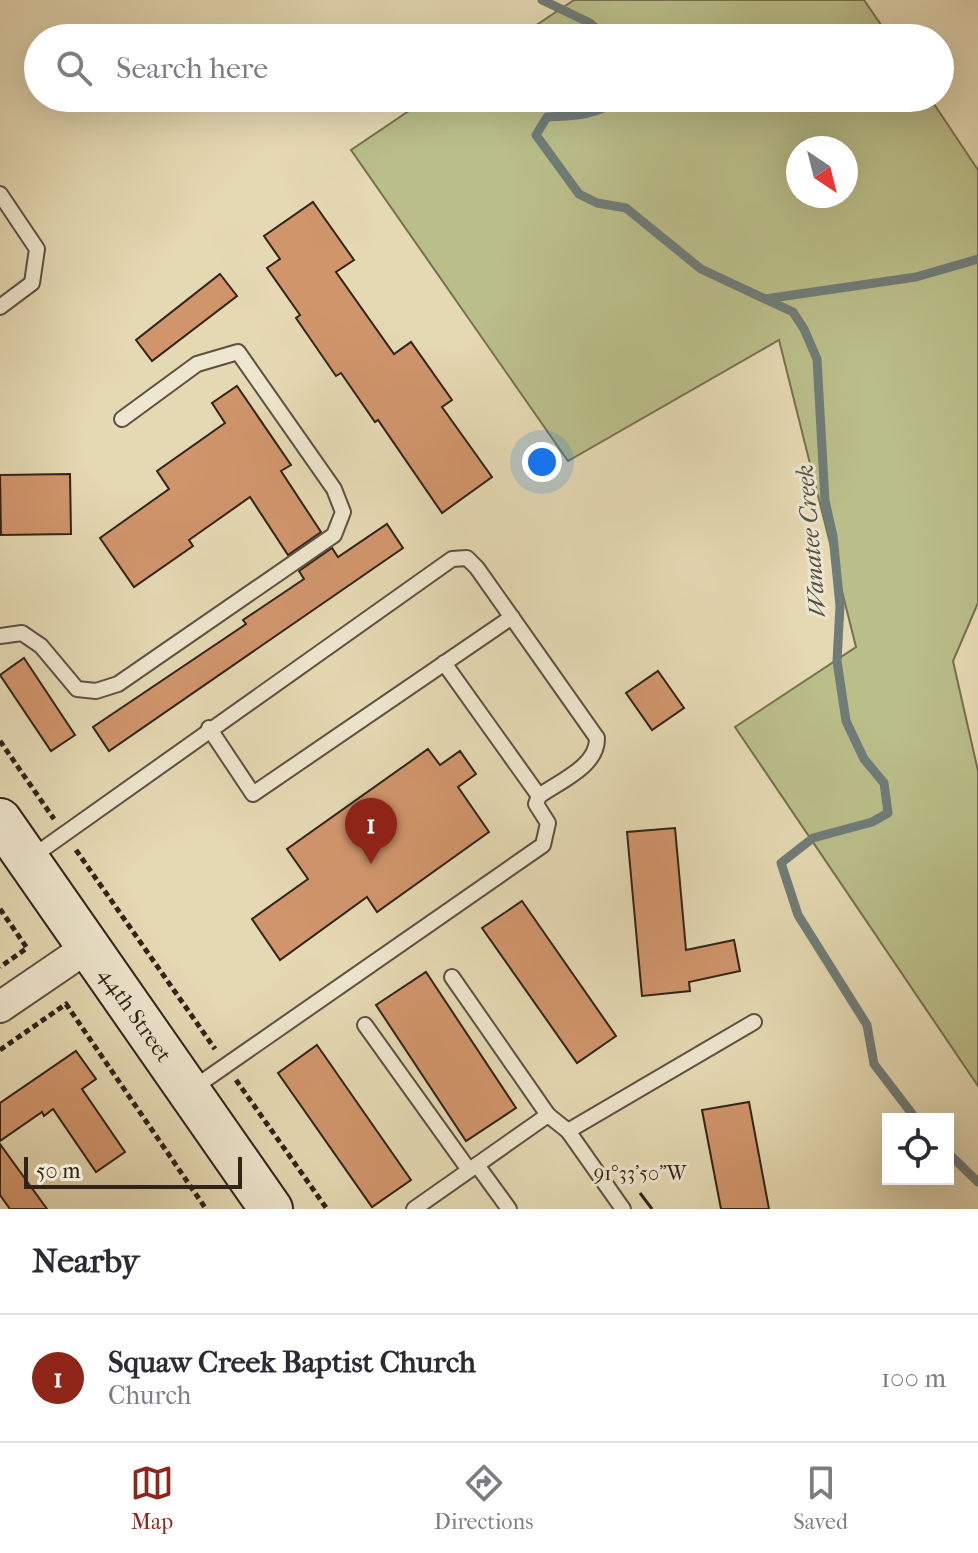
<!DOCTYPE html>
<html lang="en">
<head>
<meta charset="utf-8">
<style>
  :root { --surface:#fff; --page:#f7f7f7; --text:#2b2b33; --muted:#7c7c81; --line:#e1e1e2; --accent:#8f2418 }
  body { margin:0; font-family:"IM FELL French Canon",serif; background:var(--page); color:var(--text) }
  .controls { position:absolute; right:24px; bottom:24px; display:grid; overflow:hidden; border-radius:0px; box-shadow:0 8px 32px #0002 }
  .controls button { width:72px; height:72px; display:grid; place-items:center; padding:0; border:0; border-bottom:2px solid var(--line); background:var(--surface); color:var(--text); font:40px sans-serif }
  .compass { position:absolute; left:786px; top:136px; width:72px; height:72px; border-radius:50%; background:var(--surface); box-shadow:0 8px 32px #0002; rotate:145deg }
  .scale { position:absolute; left:24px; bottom:20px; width:218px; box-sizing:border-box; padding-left:8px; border:4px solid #31231a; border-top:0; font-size:22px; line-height:28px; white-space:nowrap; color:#31231a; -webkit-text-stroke:6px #eee6ce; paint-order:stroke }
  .you { position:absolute; left:542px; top:462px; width:28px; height:28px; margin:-20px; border:6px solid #fff; border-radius:50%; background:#1a73e8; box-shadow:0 0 0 12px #1a73e833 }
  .badge { display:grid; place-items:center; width:52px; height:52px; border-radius:50%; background:var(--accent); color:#fff; font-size:26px; font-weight:700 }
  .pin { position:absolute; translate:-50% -66px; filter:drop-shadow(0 2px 4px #0008) }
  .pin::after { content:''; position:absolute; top:42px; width:28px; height:24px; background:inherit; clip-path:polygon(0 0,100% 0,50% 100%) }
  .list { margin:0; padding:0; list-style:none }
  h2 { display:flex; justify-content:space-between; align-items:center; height:104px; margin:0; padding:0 32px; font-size:34px }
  h2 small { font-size:26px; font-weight:400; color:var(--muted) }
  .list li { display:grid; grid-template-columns:52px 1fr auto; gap:24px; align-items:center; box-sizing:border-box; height:128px; padding:0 32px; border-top:2px solid var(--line) }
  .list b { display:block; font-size:30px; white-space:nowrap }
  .list p { margin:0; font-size:26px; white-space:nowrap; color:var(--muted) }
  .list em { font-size:26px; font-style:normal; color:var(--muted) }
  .icon { flex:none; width:44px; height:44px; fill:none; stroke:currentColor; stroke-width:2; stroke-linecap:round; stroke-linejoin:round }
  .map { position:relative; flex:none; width:978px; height:1209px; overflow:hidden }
  .search { position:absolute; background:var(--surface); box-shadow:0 8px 32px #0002; left:24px; right:24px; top:24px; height:88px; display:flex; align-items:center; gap:20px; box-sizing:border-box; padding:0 28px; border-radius:44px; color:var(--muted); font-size:30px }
  .sheet { height:232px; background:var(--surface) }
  nav { display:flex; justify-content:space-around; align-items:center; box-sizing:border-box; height:112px; border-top:2px solid var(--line); background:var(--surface); font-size:22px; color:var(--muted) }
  nav a { display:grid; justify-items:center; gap:4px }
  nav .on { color:var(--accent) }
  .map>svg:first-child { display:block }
  .green { fill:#babe89; stroke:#767052; stroke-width:2; fill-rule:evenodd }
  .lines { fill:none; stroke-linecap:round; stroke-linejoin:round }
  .stream { stroke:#6f7c78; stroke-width:9 }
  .building { fill:#d1956c; stroke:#31231a; stroke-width:2 }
  .lane-casing { stroke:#5e5040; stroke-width:18 }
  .street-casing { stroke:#5e5040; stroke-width:34 }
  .secondary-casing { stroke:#31231a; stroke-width:46 }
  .path { stroke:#31231a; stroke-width:5; stroke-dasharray:6 4; stroke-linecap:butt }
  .lane { stroke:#eee6ce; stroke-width:14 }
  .street { stroke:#eee6ce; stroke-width:30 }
  .secondary { stroke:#eee6ce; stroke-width:42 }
  .ticks { fill:none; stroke:#31231a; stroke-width:3 }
  .labels { text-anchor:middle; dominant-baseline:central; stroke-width:6; stroke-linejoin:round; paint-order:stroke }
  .street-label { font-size:22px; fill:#31231a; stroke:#eee6ce }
  .water-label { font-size:24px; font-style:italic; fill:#505049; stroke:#eee6ce }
  .ticks-label { font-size:20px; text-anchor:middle; fill:#31231a; stroke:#eee6ce; stroke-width:6; stroke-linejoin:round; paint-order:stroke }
</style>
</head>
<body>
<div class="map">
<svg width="978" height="1209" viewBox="0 0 978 1209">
  <rect width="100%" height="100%" fill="#e5d9b3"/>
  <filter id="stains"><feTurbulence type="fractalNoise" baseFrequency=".0025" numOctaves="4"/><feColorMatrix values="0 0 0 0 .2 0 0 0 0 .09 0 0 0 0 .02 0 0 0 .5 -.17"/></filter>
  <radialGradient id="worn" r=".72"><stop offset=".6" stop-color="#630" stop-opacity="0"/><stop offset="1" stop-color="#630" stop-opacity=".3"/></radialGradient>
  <g class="green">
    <polygon points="574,0 864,0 890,38 517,38"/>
    <path d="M428 98H930L978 170V603L953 661 978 771V1086L735 727 856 647 779 340 568 461 351 150ZM798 148H846V196H798Z"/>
  </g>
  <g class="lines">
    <g class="stream">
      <polyline points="542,0 590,23 607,38"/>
      <path d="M617 98C599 116 572 116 547 117L536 135 579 194 597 203 626 208 701 269 793 312 804 329 817 359 825 501 833 536 840 606 837 661 846 721 864 759 884 783 888 813 872 822 813 838 781 863 798 915 867 1025 874 1064 916 1119"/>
      <polyline points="765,299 916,277 978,259"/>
      <polyline points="948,1153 978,1182"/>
    </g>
  </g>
  <g class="building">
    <polygon points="313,202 354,260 336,272 394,354 411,342 452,400 442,407 492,477 442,513 378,420 375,422 341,373 336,376 296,318 300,315 267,268 280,259 264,236"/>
    <polygon points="220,274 237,296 152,361 136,340"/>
    <polygon points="237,386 291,465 281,471 321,532 288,555 250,497 189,540 193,546 134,587 100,538 169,489 157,471 225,423 212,403"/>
    <polygon points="70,474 71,534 1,535 0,475"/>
    <polygon points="387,524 403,548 109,751 93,727 246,624 243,620 304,579 299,571 332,548 338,557"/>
    <polygon points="24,658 75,735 51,751 0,675"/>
    <polygon points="658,671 684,708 652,730 626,693"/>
    <polygon points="428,749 440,765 460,751 476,774 458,787 489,832 377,912 367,897 280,960 252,919 308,879 287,849"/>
    <polygon points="675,828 686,950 734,940 740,971 689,982 690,991 642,996 627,832"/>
    <polygon points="522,901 616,1036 577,1063 482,928"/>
    <polygon points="426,972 516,1108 466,1141 376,1005"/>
    <polygon points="317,1045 411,1180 372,1207 278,1073"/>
    <polygon points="76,1051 96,1079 82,1089 125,1152 96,1172 53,1109 44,1116 42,1112 0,1141 0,1103"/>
    <polygon points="749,1102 769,1209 721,1209 702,1110"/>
    <polygon points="0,1144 47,1209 10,1209 0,1195"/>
  </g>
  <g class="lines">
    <defs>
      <g id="lane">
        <polyline points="0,194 37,249 32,283 0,307"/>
        <polyline points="0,636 22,633 41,646 77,689 96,691 118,684 334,535 343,512 334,489 238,352 197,364 122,419"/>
        <polyline points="444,663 539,796"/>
        <polyline points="209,728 253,794 512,617"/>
        <path d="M29 859 452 559 467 558 477 568 597 738C598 766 560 781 539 796L536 804 548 823 543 845 192 1089"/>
        <polyline points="452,977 548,1115"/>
        <polyline points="365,1025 469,1170"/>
        <polyline points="568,1131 754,1022"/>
        <polyline points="477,1165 509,1209"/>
        <polyline points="414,1209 548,1115 568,1131 623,1209"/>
      </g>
      <polyline id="street" points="0,1007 88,947"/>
      <polyline id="secondary" points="0,820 271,1209"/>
    </defs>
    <use href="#lane" class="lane-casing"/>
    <use href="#street" class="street-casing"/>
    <use href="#secondary" class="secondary-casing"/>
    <g class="path">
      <polyline points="0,741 54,819"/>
      <polyline points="76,850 215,1049"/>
      <polyline points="0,909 27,948 0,967"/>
      <polyline points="0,1050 66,1004 206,1209"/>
      <polyline points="236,1080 327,1209"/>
    </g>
    <use href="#lane" class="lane"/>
    <use href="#street" class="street"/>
    <use href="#secondary" class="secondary"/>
  </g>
  <path class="ticks" d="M640 1193 652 1209"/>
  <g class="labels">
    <g class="street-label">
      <text transform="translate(135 1015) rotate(55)">44th Street</text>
    </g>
    <g class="water-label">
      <text transform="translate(811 541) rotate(-95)">Wanatee Creek</text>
    </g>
  </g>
  <g class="ticks-label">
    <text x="640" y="1180">91°33'50"W</text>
  </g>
  <rect width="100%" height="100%" filter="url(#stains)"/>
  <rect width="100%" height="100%" fill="url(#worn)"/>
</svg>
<div class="controls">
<button><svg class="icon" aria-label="locate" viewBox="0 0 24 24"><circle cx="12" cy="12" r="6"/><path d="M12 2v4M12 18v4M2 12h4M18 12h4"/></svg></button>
</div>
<svg class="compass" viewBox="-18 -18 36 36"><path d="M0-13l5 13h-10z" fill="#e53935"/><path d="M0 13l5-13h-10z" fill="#7c7c81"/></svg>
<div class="scale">50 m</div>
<div class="you"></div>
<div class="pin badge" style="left:371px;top:864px">1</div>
<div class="search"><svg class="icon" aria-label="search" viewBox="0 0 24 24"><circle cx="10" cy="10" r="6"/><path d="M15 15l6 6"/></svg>Search here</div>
</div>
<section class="sheet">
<h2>Nearby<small></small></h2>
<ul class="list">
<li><span class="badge">1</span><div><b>Squaw Creek Baptist Church</b><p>Church</p></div><em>100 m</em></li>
</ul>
</section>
<nav>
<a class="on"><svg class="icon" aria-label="map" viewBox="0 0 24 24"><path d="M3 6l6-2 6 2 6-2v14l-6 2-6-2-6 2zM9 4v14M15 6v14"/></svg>Map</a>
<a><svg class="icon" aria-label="directions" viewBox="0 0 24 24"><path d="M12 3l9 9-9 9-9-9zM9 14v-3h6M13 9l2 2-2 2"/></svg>Directions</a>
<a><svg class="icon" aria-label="saved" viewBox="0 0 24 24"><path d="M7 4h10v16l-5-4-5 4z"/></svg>Saved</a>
</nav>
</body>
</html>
